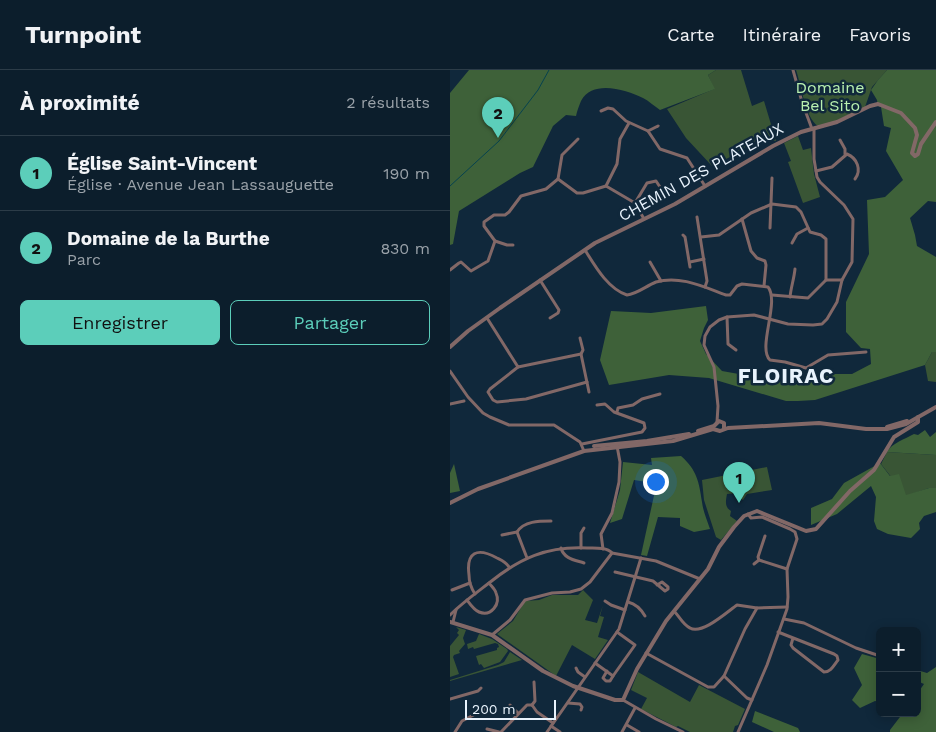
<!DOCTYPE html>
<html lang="fr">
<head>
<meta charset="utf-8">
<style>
  :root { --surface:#0c1e2c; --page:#1a2b38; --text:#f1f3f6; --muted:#9aa2a9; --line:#2c3c48; --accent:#5cceba }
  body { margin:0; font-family:"Work Sans",sans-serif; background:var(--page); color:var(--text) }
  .controls { position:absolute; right:15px; bottom:15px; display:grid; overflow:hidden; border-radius:8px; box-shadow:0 2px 12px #0003 }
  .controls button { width:45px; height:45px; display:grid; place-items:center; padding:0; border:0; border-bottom:1px solid var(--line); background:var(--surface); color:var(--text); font:25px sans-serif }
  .scale { position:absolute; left:15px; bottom:12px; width:91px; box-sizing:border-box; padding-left:5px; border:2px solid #e8f3fd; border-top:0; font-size:14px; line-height:18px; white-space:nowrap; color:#e8f3fd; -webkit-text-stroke:4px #10283b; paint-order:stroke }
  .you { position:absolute; left:205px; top:411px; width:18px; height:18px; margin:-12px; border:4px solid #fff; border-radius:50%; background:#1a73e8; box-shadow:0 0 0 8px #1a73e833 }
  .badge { display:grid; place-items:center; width:32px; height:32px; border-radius:50%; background:var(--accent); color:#111; font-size:16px; font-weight:700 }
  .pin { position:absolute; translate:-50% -41px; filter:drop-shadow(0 1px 2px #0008) }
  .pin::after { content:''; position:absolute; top:26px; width:18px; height:15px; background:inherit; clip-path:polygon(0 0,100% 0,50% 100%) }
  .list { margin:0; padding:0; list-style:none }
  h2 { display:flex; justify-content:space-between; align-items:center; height:65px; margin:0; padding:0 20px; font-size:21px }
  h2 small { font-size:16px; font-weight:400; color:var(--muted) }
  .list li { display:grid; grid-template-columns:32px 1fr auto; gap:15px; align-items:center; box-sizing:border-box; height:75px; padding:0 20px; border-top:1px solid var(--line) }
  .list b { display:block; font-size:19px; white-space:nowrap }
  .list p { margin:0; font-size:16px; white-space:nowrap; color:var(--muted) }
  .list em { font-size:16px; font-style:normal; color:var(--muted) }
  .actions { display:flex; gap:10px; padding:15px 20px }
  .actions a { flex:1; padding:11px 0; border:1px solid var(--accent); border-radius:8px; text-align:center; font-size:18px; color:var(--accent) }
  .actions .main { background:var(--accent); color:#111 }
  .map { position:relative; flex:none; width:486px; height:662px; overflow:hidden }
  header { display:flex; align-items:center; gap:30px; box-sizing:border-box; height:70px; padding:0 25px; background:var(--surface); border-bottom:1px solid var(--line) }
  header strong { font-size:24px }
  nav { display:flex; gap:28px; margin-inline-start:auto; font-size:18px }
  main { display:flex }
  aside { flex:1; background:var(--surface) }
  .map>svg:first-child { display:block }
  .green { fill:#395535 }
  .forest { fill:#3e6139 }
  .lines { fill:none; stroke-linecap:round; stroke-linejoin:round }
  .stream { stroke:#06424f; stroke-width:1 }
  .minor { stroke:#826867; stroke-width:3 }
  .tertiary { stroke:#826867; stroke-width:4 }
  .labels { text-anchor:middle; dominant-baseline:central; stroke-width:5; stroke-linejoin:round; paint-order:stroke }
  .park-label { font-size:16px; fill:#b9f1b0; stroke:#10283b }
  .street-label { font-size:16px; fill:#e8f3fd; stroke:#10283b }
  .district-label { font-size:21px; font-weight:bold; letter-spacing:1px; fill:#e8f3fd; stroke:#10283b }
</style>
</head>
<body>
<header>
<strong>Turnpoint</strong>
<nav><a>Carte</a><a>Itinéraire</a><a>Favoris</a></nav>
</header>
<main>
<aside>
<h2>À proximité<small>2 résultats</small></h2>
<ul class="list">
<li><span class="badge">1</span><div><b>Église Saint-Vincent</b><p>Église · Avenue Jean Lassauguette</p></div><em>190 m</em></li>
<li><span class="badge">2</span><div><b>Domaine de la Burthe</b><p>Parc</p></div><em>830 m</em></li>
</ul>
<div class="actions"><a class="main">Enregistrer</a><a>Partager</a></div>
</aside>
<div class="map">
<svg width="486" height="662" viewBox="0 0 486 662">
  <rect width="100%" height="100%" fill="#10283b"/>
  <g class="green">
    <polygon points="266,0 291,0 302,36 314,31 326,71 308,70 287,82 286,84 262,96 236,68 217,39 264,19 258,5"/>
    <path d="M346 0H437L422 17 415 37 381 53 368 56C355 48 351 14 346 0Z"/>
    <polygon points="348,66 353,80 361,78 364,104 370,127 353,133 338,92 341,91 334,73"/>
    <polygon points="482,282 486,282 486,312 478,311 475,295"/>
    <polygon points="437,382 486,385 486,418 479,418 456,426 431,394"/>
    <path d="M317 397 322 420 297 424 293 430 290 428 291 426 288 423 277 424C276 430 274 437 281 441L280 446 287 451 271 470 266 467 254 430 252 410Z"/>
    <polygon points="133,520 143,530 135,550 147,553 153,535 150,546 154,547 148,567 158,570 145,589 122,575 106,606 47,564 63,551 75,531 89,530 102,525 128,525"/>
    <polygon points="6,557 16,560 13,568 15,574 9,581 10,583 4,585 3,587 9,604 0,607 0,576 9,565 7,563 9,560"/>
    <polygon points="29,564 42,569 57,579 58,581 50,592 34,598 31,594 29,595 26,586 47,580 47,578 49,577 48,574 45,573 24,579 23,577 18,579 17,574 26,571"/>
    <polygon points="60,582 72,590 0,611 0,610 48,595 54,592"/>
    <polygon points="188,602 240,632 249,615 295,639 288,655 285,656 283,662 240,662 228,656 226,657 191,639 197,628 181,620"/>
  </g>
  <g class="forest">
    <path d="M19 0H266L258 5 265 19 210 40C204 36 199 31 193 28 176 20 143 9 131 31 129 36 127 41 126 46L116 45 103 56 83 97 70 103 9 141 3 174 0 175V23Z"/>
    <polygon points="437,0 486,0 486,132 478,131 460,148 465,165 467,176 486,187 486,282 482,282 475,295 365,330 348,331 336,331 259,308 219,305 159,315 150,290 161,241 201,243 256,236 258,250 254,258 250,271 256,284 272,301 351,315 384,304 402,304 421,294 420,279 411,278 396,262 396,232 419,184 417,130 435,127 453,110 436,81 441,58 434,56 431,37 428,36 427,30 421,20 428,10"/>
    <path d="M475 360 480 367 486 362V385L437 382C442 373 455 369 464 364L468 365Z"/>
    <path d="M231 386C247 400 249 412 252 432 253 441 257 450 260 459L244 462 230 456V448L208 447 197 486 191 485 205 421 203 413 184 410 172 449 160 453 170 420 173 392 202 395 201 388Z"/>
    <polygon points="430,393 440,406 449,404 456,425 479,418 486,418 486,442 474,446 469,453 470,459 461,468 438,464 427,459 424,451 426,427 421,416 387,444 361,455 361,438 382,429 394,413"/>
    <polygon points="4,394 10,421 0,423 0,403"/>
    <polygon points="412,584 430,589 430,632 425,631 410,638 402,630 412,615 404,598"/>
    <polygon points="486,597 486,662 440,662 440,660 453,643 467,643 467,624 474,614 467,611 467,600 477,603"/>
    <polygon points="305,641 348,658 350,662 324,662 302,652"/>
  </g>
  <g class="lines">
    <polyline class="stream" points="0,116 49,71 88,20 99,0"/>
    <g class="minor">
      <polyline points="343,0 352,32 362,59"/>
      <polyline points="151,41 158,38 163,39 176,51 198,61 210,79 237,88 255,116"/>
      <polyline points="198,61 208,56"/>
      <polyline points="128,69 112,85 108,109 127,123 133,123 156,116 185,133 194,149"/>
      <polyline points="390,70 395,79 395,84"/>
      <path d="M366 101 382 97 397 84C407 88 412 100 405 109"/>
      <polyline points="156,116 167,94 170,69 179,53"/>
      <polyline points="185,133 197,113 206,111 210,117 209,120"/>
      <polyline points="247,147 257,211 255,217"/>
      <polyline points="292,149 301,181 307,188 315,191 316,195 314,216"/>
      <polyline points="320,158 322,108"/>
      <polyline points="233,165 235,167 240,197"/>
      <polyline points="251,167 269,165 301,143 322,134 346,137 351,142 360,162 371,165 376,169 376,210"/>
      <polyline points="45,171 57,175 63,175"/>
      <polyline points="342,173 347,164 358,158"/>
      <path d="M135 180C145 196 158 219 177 225 187 224 196 216 206 212 230 205 254 217 276 225H280L287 216 292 214 318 217C330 232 307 278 320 290L335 292 356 298 378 285 416 282"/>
      <polyline points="200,192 211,211"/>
      <polyline points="240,192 254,189"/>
      <polyline points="0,200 9,193 11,192 21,201 38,191 45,171 34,156 34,152 44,145 55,145 59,142 71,126 96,119 108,109"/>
      <polyline points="90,210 109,240 108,243 100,248"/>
      <polyline points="322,225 358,228 376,210 392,210"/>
      <path d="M340 227C341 217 344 209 345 199"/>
      <polyline points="277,247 278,274 286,280"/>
      <polyline points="37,248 68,297 131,284"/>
      <polyline points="130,268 133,280 131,284 139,322"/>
      <polyline points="68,297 40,319 38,322 43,330 47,332 76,329 137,312"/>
      <polyline points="0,301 18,327 33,343 40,347 59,355 104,355 130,372 134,381"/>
      <polyline points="0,334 14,331"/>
      <polyline points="167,342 168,338 183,335 192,329 210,324"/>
      <polyline points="267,352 268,336 264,297 254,275 255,266 260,257 269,250 277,247 304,245 338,254 363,255 372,254 377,249 387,232 392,210 402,192 403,149 394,135 370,112 367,107 364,89 364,59"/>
      <polyline points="132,374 192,362 195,358 194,353 164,342 155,334 147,335"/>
      <path d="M67 462C74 451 89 451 101 451"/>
      <polyline points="52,465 67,462 77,488"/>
      <polyline points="315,466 308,487 309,490 337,499"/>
      <path d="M111 478C114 489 125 490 134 493"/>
      <polyline points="131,478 131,463 134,458"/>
      <polyline points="153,479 151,464 162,443 169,412 170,392 167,376"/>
      <polyline points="304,494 309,490"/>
      <polyline points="165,502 203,511 215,521 218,519 218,517 212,512 207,515"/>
      <polyline points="2,520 20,513"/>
      <path d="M25 524C21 518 19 512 19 505 16 482 27 477 47 488 51 490 56 492 59 497"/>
      <path d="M17 530C20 534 24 540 29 542 41 547 51 534 46 523 45 519 41 516 39 513"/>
      <polyline points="155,531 161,535 175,540"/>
      <path d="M178 532C186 534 191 539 195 546"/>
      <path d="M224 541C229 546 233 555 240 558 252 565 277 542 287 535L307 538"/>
      <path d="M0 545C12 533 26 523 39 513 70 488 97 476 137 478 145 478 157 477 162 483"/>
      <polyline points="334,549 354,553 406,578 430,586"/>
      <polyline points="3,552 6,540"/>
      <path d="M328 562 384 584 387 586 388 590C384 595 381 602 374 602L343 578 341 575 343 568"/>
      <polyline points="42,565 60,550 75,530 102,523 120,522 131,519 140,512 162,483 206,491 250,509"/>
      <polyline points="196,583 258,617 264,617 274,606 295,559 307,538 337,537"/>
      <polyline points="145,593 163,606 185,575 167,562"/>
      <polyline points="126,598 128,602 135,607"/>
      <polyline points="157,601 153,608 156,611 160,611 163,606"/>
      <polyline points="274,606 297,628 302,630"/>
      <polyline points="0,629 28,621 31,618"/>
      <polyline points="173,630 206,649 233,662"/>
      <polyline points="118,633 130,634 132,637 131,640"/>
      <polyline points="60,635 68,643"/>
      <polyline points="82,635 87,642 103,653"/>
      <polyline points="82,635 85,631 84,612"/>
      <polyline points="177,655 189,662"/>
      <polyline points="101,656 110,662"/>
      <polyline points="37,659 49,662"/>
      <polyline points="5,662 12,651 35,639"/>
      <polyline points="51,662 77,635 82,635"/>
      <polyline points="97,662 169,559 191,488"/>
      <polyline points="172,662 185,638"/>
      <polyline points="288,662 317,595 337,539 338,527 337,499 347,469 345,462 340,459 312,447 301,448 298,444"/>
    </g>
    <g class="tertiary">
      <polyline points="0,277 18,261 50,238 145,173 225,134 323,76 351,62 387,52 420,36 428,34 451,43 465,58 467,65 462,83 465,86 468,84 471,74 486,52"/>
      <polyline points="437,357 457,351"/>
      <polyline points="248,361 264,356 269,351 274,353 274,359"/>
      <polyline points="144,376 197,371 239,364"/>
      <polyline points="0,433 28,419 134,381 223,371 263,359 270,361 278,358 369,353 416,359 437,359 456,354 486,337"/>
      <polyline points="0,552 42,565 93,601 123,616 165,630 173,630 187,599 216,551 258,499 269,477 284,457 294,446 307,441 356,461 366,459 400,421 424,400 444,367 468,352 468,347"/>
    </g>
  </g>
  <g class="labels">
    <g class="park-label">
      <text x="380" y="17">Domaine<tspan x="380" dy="18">Bel Sito</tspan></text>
    </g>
    <g class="street-label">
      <text transform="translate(251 102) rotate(-29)">CHEMIN DES PLATEAUX</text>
    </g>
    <g class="district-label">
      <text x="336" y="305">FLOIRAC</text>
    </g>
  </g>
</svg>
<div class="controls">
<button>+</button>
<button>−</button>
</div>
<div class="scale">200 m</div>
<div class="you"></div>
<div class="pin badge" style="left:289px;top:433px">1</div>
<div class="pin badge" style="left:48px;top:68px">2</div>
</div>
</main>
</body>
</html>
